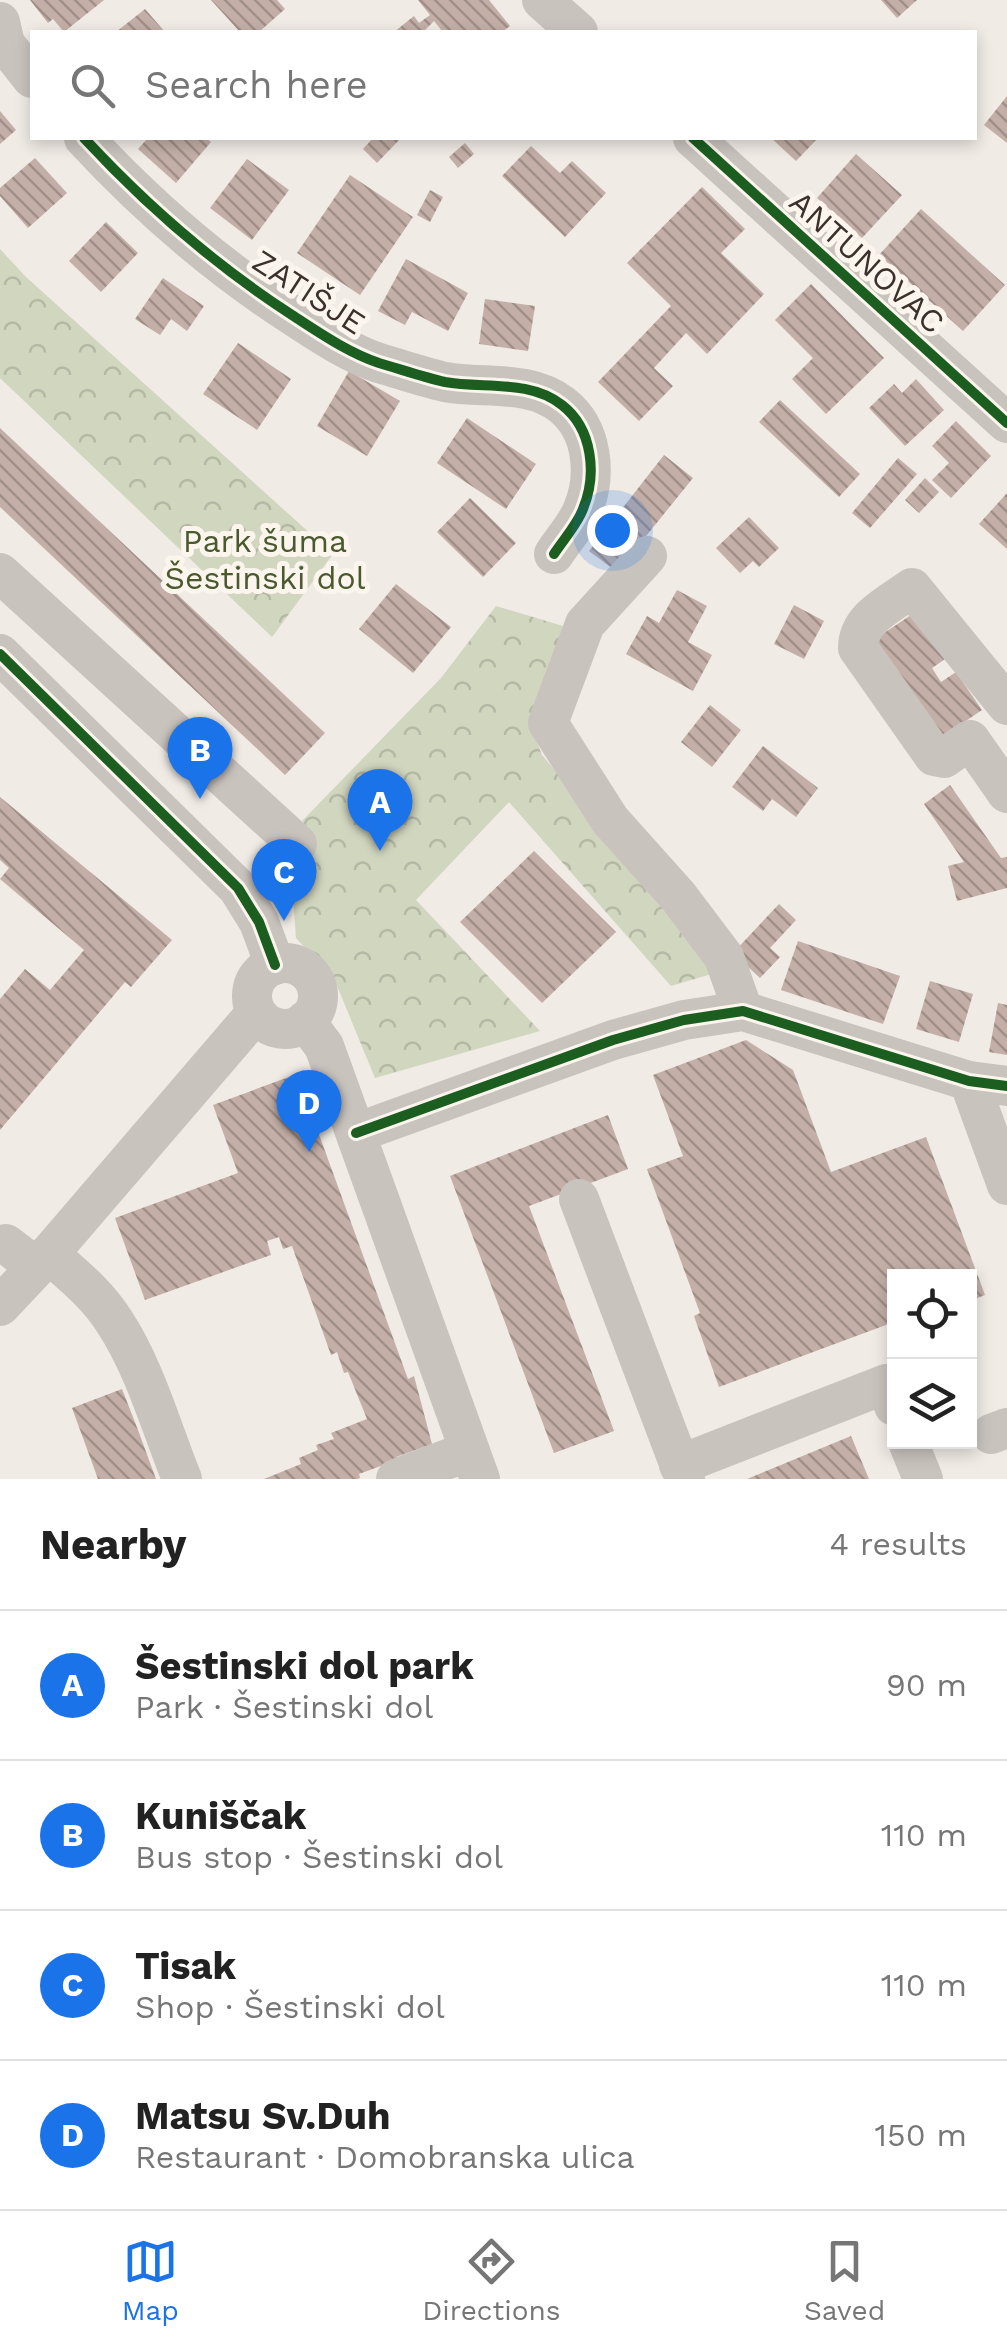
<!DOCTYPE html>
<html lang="en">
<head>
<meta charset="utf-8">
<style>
  :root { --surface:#fff; --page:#f6f6f6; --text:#222; --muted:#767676; --line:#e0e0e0; --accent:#1a73e8 }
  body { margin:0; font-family:"Work Sans",sans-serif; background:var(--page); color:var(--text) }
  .controls { position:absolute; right:30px; bottom:30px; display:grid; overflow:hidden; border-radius:0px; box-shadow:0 5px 15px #0003 }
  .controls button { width:90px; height:90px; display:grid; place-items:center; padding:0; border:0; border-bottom:2px solid var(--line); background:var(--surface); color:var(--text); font:50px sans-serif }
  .you { position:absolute; left:612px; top:530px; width:35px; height:35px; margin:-25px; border:8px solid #fff; border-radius:50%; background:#1a73e8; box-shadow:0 0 0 15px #1a73e833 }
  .badge { display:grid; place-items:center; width:65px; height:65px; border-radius:50%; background:var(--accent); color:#fff; font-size:32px; font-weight:700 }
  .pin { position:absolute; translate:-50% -82px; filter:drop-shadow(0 2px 5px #0008) }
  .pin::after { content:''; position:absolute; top:52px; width:35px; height:30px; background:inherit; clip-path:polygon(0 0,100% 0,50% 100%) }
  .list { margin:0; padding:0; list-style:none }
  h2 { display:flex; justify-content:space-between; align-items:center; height:130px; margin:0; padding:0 40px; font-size:42px }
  h2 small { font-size:32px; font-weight:400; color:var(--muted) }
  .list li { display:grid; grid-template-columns:65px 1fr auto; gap:30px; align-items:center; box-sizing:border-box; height:150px; padding:0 40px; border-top:2px solid var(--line) }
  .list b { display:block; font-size:38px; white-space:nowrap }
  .list p { margin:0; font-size:32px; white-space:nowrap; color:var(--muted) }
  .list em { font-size:32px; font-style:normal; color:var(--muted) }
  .icon { flex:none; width:55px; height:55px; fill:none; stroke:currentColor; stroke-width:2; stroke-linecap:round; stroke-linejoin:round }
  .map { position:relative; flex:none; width:1007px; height:1479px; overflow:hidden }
  .search { position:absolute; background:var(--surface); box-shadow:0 5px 15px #0003; left:30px; right:30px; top:30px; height:110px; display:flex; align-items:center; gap:25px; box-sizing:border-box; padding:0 35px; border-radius:0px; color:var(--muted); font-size:38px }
  .sheet { height:730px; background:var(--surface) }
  nav { display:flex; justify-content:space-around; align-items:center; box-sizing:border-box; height:140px; border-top:2px solid var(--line); background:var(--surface); font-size:28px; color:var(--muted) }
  nav a { display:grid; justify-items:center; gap:5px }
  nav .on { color:var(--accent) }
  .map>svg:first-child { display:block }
  .forest { fill:url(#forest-crowns) }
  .building { fill:url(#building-back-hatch) }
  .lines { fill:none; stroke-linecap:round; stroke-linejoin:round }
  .minor { stroke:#c9c3be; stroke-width:40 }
  .cycleway-casing { stroke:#fbf5ee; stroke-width:16 }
  .cycleway { stroke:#1b5e20; stroke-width:10 }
  .labels { text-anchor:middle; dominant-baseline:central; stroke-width:10; stroke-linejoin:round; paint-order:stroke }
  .street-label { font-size:32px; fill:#3b302b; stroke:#fbf5ee }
  .park-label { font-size:32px; fill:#4a5a2e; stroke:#fbf5ee }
</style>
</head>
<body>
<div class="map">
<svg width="1007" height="1479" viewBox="0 0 1007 1479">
  <defs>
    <pattern id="forest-crowns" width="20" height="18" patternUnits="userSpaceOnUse" patternTransform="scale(2.5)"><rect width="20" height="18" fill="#d1d6bf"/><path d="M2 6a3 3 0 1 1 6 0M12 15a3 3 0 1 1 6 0" fill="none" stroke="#b4b8a4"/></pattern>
    <pattern id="building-back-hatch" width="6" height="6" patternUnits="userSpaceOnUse" patternTransform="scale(2.5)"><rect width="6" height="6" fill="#c3afa7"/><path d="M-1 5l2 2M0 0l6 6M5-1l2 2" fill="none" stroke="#a08f88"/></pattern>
  </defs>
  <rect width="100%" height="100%" fill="#f0ebe5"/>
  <g class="forest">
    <polygon points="0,249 26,277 333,554 272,637 0,378"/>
    <polygon points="496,606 563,626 530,724 542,755 651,884 715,973 671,986 509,802 416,900 540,1031 375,1078 335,981 296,938 292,881 303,820 441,678"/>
  </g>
  <g class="building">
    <polygon points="30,0 104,0 64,32 53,19 48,23"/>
    <polygon points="211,0 277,0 285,9 259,32 240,32"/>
    <polygon points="418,0 489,0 510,26 502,32 443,32 434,21 423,32 394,32 414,16 419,23 430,15"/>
    <polygon points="881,0 917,0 897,18"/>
    <polygon points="145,9 165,32 116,32"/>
    <polygon points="1007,96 1007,143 984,125"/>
    <polygon points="0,111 16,130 0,144"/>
    <polygon points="148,138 206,138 211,142 176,183 138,149"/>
    <polygon points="373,138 401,138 377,163 363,149"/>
    <polygon points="771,138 818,138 796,161"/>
    <polygon points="465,143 474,154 458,168 449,157"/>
    <polygon points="531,146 560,173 572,161 606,193 565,237 502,176"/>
    <polygon points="856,154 902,195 862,238 817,198"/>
    <polygon points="35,158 67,193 28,228 0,196 0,188"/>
    <polygon points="247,159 289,190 252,240 210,208"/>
    <polygon points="350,175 413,217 360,295 297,253"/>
    <polygon points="702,187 745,229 721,253 764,294 707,354 686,333 654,368 673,386 639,421 598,382 671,306 627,263"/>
    <polygon points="430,190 443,197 430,222 417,215"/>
    <polygon points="921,209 1005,285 963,331 879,255"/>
    <polygon points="106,222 138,253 101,292 69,261"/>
    <polygon points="406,259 468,293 448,331 412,312 405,325 378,311"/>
    <polygon points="163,278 204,306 187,331 171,319 160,335 135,319"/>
    <polygon points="811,284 884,358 826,414 792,379 813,358 775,320"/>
    <polygon points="485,299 535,306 528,351 479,344"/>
    <polygon points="238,343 291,379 257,430 203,394"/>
    <polygon points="349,371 400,401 367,456 317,426"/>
    <polygon points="916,379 944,410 905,446 869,408 894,384 902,393"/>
    <polygon points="780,400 860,474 839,497 759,422"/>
    <polygon points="467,418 536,464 506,509 437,463"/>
    <polygon points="956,421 991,456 951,498 932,480 949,463 932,446"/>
    <polygon points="0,428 325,733 285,775 0,507"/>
    <polygon points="664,455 693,478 617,572 589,551"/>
    <polygon points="898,458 917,474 870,528 852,513"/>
    <polygon points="925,478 939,492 919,513 905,500"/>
    <polygon points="1007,493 1007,549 979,524"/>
    <polygon points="470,498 516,543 483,577 437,532"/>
    <polygon points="749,517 779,548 759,567 753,561 740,573 716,548"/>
    <polygon points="396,584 451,627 413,673 359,629"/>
    <polygon points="677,590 707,606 688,642 712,655 693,691 626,654 647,616 659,623"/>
    <polygon points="794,605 824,621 804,659 774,644"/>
    <polygon points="920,609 951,655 932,668 941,682 956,672 982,710 935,742 869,643"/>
    <polygon points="710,705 741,730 712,767 681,742"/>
    <polygon points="763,746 818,788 796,817 772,799 763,811 732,787"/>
    <polygon points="950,785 1001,858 1007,857 1007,888 957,901 948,866 964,862 924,804"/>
    <polygon points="0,797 172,940 131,987 125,982 0,1130 0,999 25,969 50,990 84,950 0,879 9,868 0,860"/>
    <polygon points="534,851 616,932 542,1003 460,922"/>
    <polygon points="779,904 796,920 770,948 780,957 760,978 733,953"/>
    <polygon points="798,941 900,976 883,1024 781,990"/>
    <polygon points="930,981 973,994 959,1042 916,1029"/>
    <polygon points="998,1003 1007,1005 1007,1055 989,1052"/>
    <polygon points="746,1040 793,1070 831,1172 926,1137 985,1295 970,1301 970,1276 894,1276 894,1322 719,1387 694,1316 700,1313 647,1169 683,1156 653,1075"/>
    <polygon points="297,1074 408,1379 414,1376 432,1444 396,1457 397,1460 359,1474 360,1478 357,1479 264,1479 301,1464 299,1458 318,1450 316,1445 334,1439 331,1433 367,1419 348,1372 344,1373 337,1352 331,1355 292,1246 283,1249 279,1237 267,1241 271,1255 145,1300 115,1218 238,1173 213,1105"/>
    <polygon points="608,1115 628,1169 529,1206 614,1431 554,1453 450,1176"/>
    <polygon points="122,1389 138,1430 156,1479 98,1479 72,1408"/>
    <polygon points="851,1436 869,1479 747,1479"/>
  </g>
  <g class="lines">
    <g class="minor">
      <polyline points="542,0 578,32"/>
      <polyline points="0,22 5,44 32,78"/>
      <path d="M84 138C146 205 215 265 292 315 320 333 347 352 379 363 400 369 423 377 445 382 483 389 529 379 562 405 593 429 597 475 583 509 577 525 563 540 554 554"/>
      <polyline points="693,138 1007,423"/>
      <polyline points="647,556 585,624 548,723 610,820 678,896 724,957 743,1011"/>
      <polyline points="0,573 297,844"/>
      <polyline points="0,654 238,888 259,922 275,965"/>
      <path d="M1007 705 912 588C890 604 858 618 858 648L934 756 944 758 970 740 1007 793"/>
      <circle cx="285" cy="996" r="33"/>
      <polyline points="305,1021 324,1046 480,1479"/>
      <polyline points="969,1081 1007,1185"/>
      <polyline points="356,1133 613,1040 684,1020 743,1011 969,1081 1007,1086"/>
      <polyline points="579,1199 685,1479"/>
      <polyline points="6,1244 36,1267"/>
      <path d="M49 1254C73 1275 97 1294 114 1321 145 1368 161 1427 182 1479"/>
      <polyline points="0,1306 49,1254 256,1013"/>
      <polyline points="991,1434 1007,1428"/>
      <polyline points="908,1442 923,1479"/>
      <polyline points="679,1465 886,1384 894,1406"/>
      <polyline points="396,1479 469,1451"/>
    </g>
    <defs>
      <g id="cycleway">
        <path d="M84 138C146 205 215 265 292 315 320 333 347 352 379 363 400 369 423 377 445 382 483 389 529 379 562 405 593 429 597 475 583 509 577 525 563 540 554 554"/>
        <polyline points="693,138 1007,423"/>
        <polyline points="0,654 238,888 259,922 275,965"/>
        <polyline points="356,1133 613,1040 684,1020 743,1011 969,1081 1007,1086"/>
      </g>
    </defs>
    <use href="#cycleway" class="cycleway-casing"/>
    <use href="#cycleway" class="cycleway"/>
  </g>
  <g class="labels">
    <g class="street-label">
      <text transform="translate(867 262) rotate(42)">ANTUNOVAC</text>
      <text transform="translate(309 292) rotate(33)">ZATIŠJE</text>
    </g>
    <g class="park-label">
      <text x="265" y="541">Park šuma<tspan x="265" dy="37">Šestinski dol</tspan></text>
    </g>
  </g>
</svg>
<div class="controls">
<button><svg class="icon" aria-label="locate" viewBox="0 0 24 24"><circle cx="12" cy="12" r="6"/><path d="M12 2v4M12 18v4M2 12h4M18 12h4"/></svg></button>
<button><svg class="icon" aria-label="layers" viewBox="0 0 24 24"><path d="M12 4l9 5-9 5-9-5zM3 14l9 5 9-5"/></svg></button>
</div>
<div class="you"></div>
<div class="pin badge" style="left:380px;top:851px">A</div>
<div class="pin badge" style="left:200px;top:799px">B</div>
<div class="pin badge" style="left:284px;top:921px">C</div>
<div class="pin badge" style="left:309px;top:1152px">D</div>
<div class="search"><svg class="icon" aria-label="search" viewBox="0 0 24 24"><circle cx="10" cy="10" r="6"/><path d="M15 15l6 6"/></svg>Search here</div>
</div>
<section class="sheet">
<h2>Nearby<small>4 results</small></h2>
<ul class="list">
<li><span class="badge">A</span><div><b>Šestinski dol park</b><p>Park · Šestinski dol</p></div><em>90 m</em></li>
<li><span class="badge">B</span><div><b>Kuniščak</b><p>Bus stop · Šestinski dol</p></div><em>110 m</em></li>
<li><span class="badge">C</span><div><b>Tisak</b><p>Shop · Šestinski dol</p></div><em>110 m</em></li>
<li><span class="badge">D</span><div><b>Matsu Sv.Duh</b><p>Restaurant · Domobranska ulica</p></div><em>150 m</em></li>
</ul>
</section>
<nav>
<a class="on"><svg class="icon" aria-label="map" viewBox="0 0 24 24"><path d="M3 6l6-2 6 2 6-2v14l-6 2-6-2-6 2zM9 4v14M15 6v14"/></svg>Map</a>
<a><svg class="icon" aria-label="directions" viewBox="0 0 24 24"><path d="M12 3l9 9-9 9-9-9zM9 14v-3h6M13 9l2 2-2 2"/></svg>Directions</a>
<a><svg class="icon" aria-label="saved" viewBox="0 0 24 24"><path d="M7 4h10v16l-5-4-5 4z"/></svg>Saved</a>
</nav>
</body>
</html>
